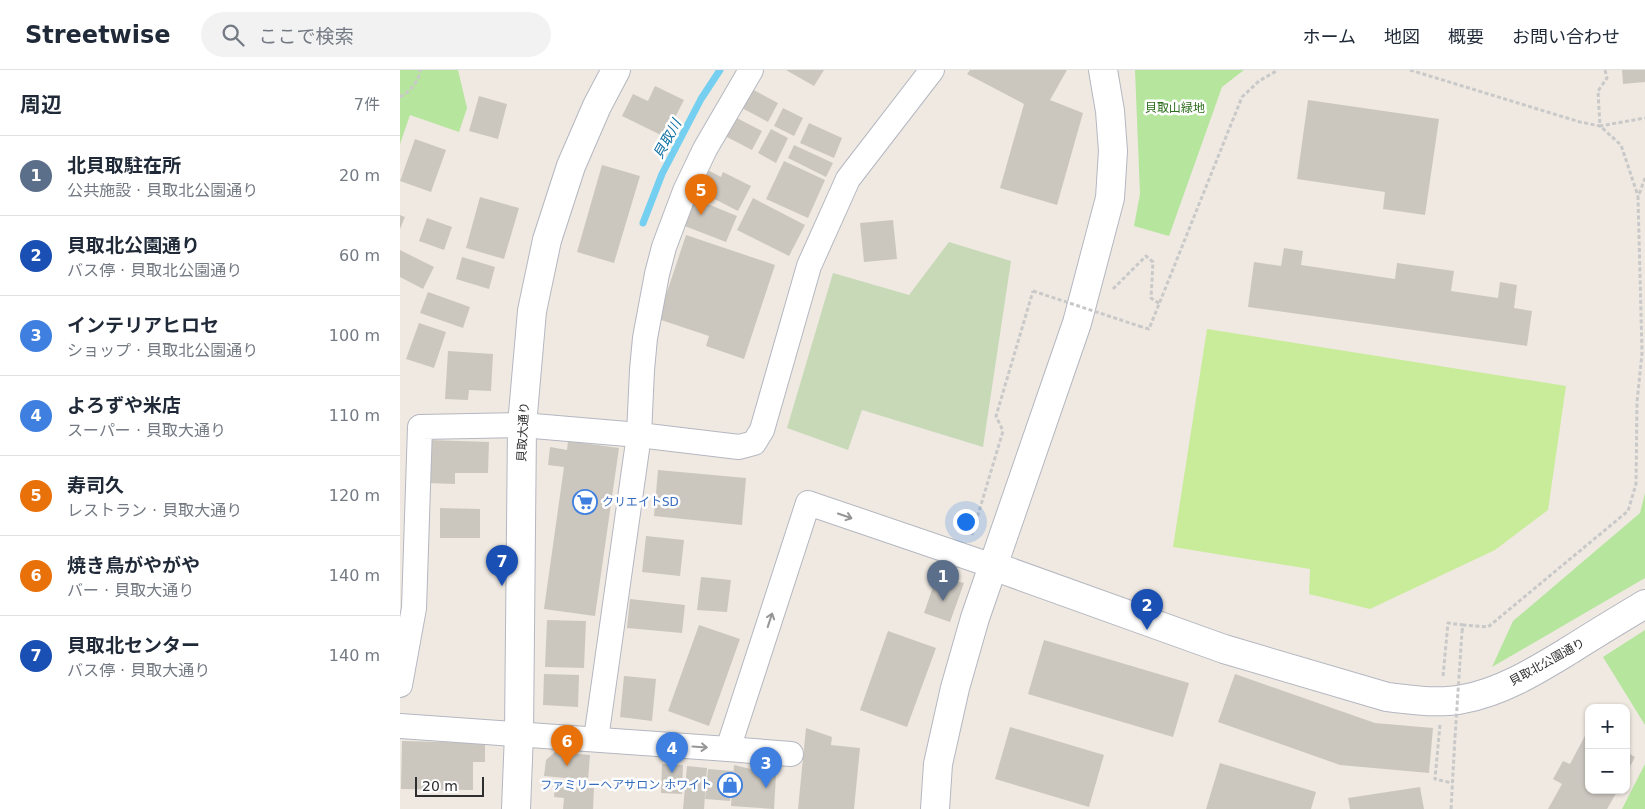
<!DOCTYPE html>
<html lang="ja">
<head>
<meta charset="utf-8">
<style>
  :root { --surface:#fff; --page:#f2f2f3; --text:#1f2937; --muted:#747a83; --line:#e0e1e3; --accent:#4264fb }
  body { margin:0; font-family:"DejaVu Sans","Noto Sans JP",sans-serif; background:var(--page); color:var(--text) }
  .controls { position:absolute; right:15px; bottom:15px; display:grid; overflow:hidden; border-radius:10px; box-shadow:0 1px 4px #0004 }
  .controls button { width:45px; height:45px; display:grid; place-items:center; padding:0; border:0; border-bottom:1px solid var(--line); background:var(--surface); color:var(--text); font:25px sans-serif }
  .scale { position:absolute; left:15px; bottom:12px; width:69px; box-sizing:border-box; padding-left:5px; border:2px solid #2e2e2e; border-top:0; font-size:14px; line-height:18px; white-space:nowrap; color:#2e2e2e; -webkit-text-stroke:4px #fff; paint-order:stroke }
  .you { position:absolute; left:565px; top:451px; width:18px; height:18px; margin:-12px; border:4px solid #fff; border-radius:50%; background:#1a73e8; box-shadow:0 0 0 8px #1a73e833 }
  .badge { display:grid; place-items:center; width:32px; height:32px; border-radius:50%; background:var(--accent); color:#fff; font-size:16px; font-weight:700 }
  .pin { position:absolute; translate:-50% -41px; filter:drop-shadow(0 1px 2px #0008) }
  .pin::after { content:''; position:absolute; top:26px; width:18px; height:15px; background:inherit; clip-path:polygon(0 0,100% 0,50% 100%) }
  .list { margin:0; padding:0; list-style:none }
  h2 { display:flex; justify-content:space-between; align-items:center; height:65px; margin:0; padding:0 20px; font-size:21px }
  h2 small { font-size:16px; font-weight:400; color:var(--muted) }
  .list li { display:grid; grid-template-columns:32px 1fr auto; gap:15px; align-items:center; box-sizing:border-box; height:80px; padding:0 20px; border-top:1px solid var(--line) }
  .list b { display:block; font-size:19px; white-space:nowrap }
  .list p { margin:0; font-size:16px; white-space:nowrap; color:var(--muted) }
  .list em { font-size:16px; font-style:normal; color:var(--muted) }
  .icon { flex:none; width:28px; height:28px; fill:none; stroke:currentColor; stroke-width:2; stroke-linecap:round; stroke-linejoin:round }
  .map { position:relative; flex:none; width:1245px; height:739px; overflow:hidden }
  header { display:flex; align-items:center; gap:30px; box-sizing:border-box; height:70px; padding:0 25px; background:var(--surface); border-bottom:1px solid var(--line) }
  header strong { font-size:24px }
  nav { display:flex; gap:28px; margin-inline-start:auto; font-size:18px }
  .search { width:350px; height:45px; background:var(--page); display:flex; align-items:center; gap:12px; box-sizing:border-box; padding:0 18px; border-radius:28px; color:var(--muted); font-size:19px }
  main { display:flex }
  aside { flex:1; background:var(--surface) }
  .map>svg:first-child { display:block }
  .green { fill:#b6e59e }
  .cemetery { fill:#c8d9b8 }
  .pitch { fill:#c9ec9a }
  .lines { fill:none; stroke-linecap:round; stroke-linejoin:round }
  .stream { stroke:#75cff0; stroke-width:7 }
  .building { fill:#cbc7bf }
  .street-casing { stroke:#b4b7c1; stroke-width:26 }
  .secondary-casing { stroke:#b4b7c1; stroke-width:30 }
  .path { stroke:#c9c9c9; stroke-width:3; stroke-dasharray:4 2.5; stroke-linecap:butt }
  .street { stroke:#fff; stroke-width:24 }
  .secondary { stroke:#fff; stroke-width:28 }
  .path-bridge { stroke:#c9c9c9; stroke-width:3; stroke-dasharray:4 2.5; stroke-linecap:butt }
  .oneway { stroke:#969696 }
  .labels { text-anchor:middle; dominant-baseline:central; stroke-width:5; stroke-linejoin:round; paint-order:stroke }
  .park-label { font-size:12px; fill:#2c6e1b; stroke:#fff }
  .street-label { font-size:12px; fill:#2e2e2e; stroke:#fff }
  .shop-label { font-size:12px; fill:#366cbe; stroke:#fff; text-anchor:start }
  .water-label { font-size:14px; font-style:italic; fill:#0d6fa3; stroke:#fff }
</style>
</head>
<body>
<header>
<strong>Streetwise</strong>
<div class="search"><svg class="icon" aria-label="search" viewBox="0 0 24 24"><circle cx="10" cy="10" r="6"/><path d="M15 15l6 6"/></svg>ここで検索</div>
<nav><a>ホーム</a><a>地図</a><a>概要</a><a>お問い合わせ</a></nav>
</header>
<main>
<aside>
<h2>周辺<small>7件</small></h2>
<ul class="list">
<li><span class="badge" style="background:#5c6f8a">1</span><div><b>北貝取駐在所</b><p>公共施設 · 貝取北公園通り</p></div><em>20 m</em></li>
<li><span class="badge" style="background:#1a4fb4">2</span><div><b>貝取北公園通り</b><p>バス停 · 貝取北公園通り</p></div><em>60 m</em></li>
<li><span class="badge" style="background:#3f7fe0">3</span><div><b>インテリアヒロセ</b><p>ショップ · 貝取北公園通り</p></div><em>100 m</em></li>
<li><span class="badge" style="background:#3f7fe0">4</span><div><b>よろずや米店</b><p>スーパー · 貝取大通り</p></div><em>110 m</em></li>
<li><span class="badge" style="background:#e8710a">5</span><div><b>寿司久</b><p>レストラン · 貝取大通り</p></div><em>120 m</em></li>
<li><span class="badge" style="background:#e8710a">6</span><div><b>焼き鳥がやがや</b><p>バー · 貝取大通り</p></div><em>140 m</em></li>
<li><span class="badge" style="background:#1a4fb4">7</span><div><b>貝取北センター</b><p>バス停 · 貝取大通り</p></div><em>140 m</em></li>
</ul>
</aside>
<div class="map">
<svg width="1245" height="739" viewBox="0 0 1245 739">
  <rect width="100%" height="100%" fill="#efe9e1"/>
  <g class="green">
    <polygon points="0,0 58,0 67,38 59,62 10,45 0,74"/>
    <polygon points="735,0 844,0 822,17 769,166 734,156 740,124"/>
    <polygon points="1245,423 1245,508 1092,597 1113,551 1240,443"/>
    <polygon points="1245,560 1245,655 1203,587"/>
    <polygon points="1245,694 1245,739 1222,739"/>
  </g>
  <polygon class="cemetery" points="549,172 611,191 583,377 462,340 448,380 387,358 433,203 509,225"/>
  <polygon class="pitch" points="807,259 1166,316 1148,440 1095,480 970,539 909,524 910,499 773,477"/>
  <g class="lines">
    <polyline class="stream" points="243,153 262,104 301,29 320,0"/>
  </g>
  <g class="building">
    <polygon points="386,0 424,0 414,16"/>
    <polygon points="570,0 667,0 650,30 683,43 657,135 600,118 624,34 567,4"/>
    <polygon points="1222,0 1245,0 1245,12 1223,14"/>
    <polygon points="255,16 284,30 265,67 222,46 233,24 248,31"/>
    <polygon points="350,18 378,33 368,52 340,37"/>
    <polygon points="79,26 107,34 98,69 69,61"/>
    <polygon points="908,30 1039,49 1025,145 983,139 985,122 897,109"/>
    <polygon points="383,38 403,48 394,66 374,56"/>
    <polygon points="333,46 362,61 352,80 323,65"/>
    <polygon points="409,53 442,68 434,88 400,73"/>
    <polygon points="371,59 388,68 376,93 358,83"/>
    <polygon points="15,69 46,80 31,122 0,111"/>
    <polygon points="394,75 433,93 426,107 388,88"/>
    <polygon points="384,91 425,110 408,148 366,129"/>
    <polygon points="202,95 240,106 214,193 177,182"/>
    <polygon points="306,99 321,107 323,102 351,116 338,141 295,119"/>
    <polygon points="80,127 119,138 104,189 66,178"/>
    <polygon points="293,128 337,146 326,172 282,155"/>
    <polygon points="353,128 405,155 389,186 337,160"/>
    <polygon points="0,145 5,147 0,159"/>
    <polygon points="27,148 52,157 44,180 19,171"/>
    <polygon points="493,150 497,189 464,192 460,153"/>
    <polygon points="286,165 375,195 344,289 306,276 309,266 258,249"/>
    <polygon points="884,178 903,181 901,195 995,209 997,193 1054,201 1051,221 1098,228 1100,212 1117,215 1114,238 1132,241 1127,276 848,237 854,192 881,196"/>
    <polygon points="0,180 34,197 23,219 0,207"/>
    <polygon points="62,187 95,197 89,219 56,209"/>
    <polygon points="28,222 70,237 63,258 20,243"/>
    <polygon points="19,253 46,262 34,298 6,289"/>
    <polygon points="48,281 93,284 91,321 69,320 68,330 45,329"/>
    <polygon points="30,370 89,372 88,403 55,403 55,414 28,413"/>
    <polygon points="168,371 219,378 195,546 144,539 164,397 148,395 150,377 167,380"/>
    <polygon points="258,400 346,408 342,455 254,446"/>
    <polygon points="40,438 80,439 80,468 40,468"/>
    <polygon points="246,466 284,470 280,506 242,502"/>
    <polygon points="301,507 331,510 327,542 297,540"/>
    <polygon points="552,510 564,513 550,552 524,543 534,514 549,519"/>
    <polygon points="230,529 285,535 282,563 227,558"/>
    <polygon points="147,550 186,551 184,598 145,597"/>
    <polygon points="299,555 340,569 309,656 268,641"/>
    <polygon points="488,561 536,578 507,657 460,640"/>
    <polygon points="644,570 789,613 773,667 628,624"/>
    <polygon points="144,604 179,605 178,637 143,635"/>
    <polygon points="835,604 975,653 1033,658 1029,703 940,695 818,652"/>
    <polygon points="224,606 256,609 252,651 220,647"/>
    <polygon points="610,657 704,685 689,737 595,709"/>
    <polygon points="406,658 432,667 431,675 460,678 454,739 398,739"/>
    <polygon points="1187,662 1189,662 1189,720 1218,720 1207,739 1148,739 1162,714 1153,709 1163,691 1170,694"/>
    <polygon points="2,671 85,673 85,692 73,692 73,720 1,719"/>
    <polygon points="155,682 190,685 188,710 144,706 146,690"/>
    <polygon points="1226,682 1235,687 1226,704"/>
    <polygon points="820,693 916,722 911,739 806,739"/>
    <polygon points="262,694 283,695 282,724 261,723"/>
    <polygon points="334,695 376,705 374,739 331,736"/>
    <polygon points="287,696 307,698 304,739 283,739"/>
    <polygon points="308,699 333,701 330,731 305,729"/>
    <polygon points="155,716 194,718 193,739 163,739 164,728 154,727"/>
    <polygon points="1020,717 1024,739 950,739 948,728"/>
  </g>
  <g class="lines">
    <defs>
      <g id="street">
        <polyline points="0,615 14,538 20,357 122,355 239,365 339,377 354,373 362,360 409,196 448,109 532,0"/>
        <polyline points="0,656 328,679 408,433 593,496"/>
        <polyline points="196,669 239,365 242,300 245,268 257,204 264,177 285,121 305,79 351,0"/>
        <polyline points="328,679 391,684"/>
      </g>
      <g id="secondary">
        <path d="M593 496 824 579 987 627C1012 630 1039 634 1063 629 1102 622 1137 600 1170 580 1195 564 1220 549 1245 534"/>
        <polyline points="116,739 119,664 122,355 132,241 147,170 171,96 197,36 216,0"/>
        <polyline points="535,739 538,694 555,618 575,548 677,253 710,128 713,81 710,41 703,0"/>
      </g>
    </defs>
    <use href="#street" class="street-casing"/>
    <use href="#secondary" class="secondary-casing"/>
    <g class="path">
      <polyline points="1010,0 1180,52 1200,56 1221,75 1238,126"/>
      <polyline points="1205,0 1207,8 1198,21 1200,56 1245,48"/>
      <path d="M0 27C10 21 19 12 20 0"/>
      <polyline points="713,219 746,186 753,192 751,228 760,234"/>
      <polyline points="739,256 749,259 842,27 859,11 878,0"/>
      <polyline points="572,465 603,361 596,346 633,221"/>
      <polyline points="1062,562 1063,555 1088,557 1228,441 1236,414 1237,332 1242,283 1238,127 1245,108"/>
      <polyline points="1043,606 1048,553 1063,555"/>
      <polyline points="1040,655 1035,709 1052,713"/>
      <polyline points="1051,739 1055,667"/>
    </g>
    <use href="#street" class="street"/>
    <use href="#secondary" class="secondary"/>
    <g class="path-bridge">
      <polyline points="633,221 739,256"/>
      <polyline points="1055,667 1062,562"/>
    </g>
  </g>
  <defs><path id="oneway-shaft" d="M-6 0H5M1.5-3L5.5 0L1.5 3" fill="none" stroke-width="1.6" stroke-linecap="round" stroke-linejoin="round" transform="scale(1.25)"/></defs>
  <g class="oneway">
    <use href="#oneway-shaft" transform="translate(445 446) rotate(19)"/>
    <use href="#oneway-shaft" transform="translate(370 550) rotate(-72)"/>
    <use href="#oneway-shaft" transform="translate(300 677) rotate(4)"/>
  </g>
  <defs>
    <symbol id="supermarket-ring" viewBox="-11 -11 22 22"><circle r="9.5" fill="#fff" stroke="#3f7fe0" stroke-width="1.5"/><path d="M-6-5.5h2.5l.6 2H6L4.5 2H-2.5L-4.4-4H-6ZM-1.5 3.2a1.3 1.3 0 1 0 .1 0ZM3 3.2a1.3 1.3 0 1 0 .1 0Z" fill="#3f7fe0"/></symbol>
    <symbol id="shop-ring" viewBox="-11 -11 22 22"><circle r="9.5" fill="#fff" stroke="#3f7fe0" stroke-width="1.5"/><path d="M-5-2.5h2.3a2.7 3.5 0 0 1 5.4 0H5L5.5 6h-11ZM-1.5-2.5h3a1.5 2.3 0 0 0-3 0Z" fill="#3f7fe0"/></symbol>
  </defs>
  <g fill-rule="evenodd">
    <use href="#supermarket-ring" x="171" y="418" width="28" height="28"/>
    <use href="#shop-ring" x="316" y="701" width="28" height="28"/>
  </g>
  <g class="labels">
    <g class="park-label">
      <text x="775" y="38">貝取山緑地</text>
    </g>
    <g class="street-label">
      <text transform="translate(123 362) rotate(-87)">貝取大通り</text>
      <text transform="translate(1147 592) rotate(-29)">貝取北公園通り</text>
    </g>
    <g class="shop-label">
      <text x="202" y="432">クリエイトSD</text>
      <text x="312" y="715" text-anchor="end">ファミリーヘアサロン ホワイト</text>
    </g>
    <g class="water-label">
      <text transform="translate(267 69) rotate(-61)">貝取川</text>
    </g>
  </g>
</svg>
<div class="controls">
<button>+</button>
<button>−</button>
</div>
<div class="scale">20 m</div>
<div class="you"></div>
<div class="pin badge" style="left:543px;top:531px;background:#5c6f8a">1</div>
<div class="pin badge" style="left:747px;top:560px;background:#1a4fb4">2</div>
<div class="pin badge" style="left:366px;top:718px;background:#3f7fe0">3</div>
<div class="pin badge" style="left:272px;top:703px;background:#3f7fe0">4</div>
<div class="pin badge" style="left:301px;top:145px;background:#e8710a">5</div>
<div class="pin badge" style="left:167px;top:696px;background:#e8710a">6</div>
<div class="pin badge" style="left:102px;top:516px;background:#1a4fb4">7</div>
</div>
</main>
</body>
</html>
